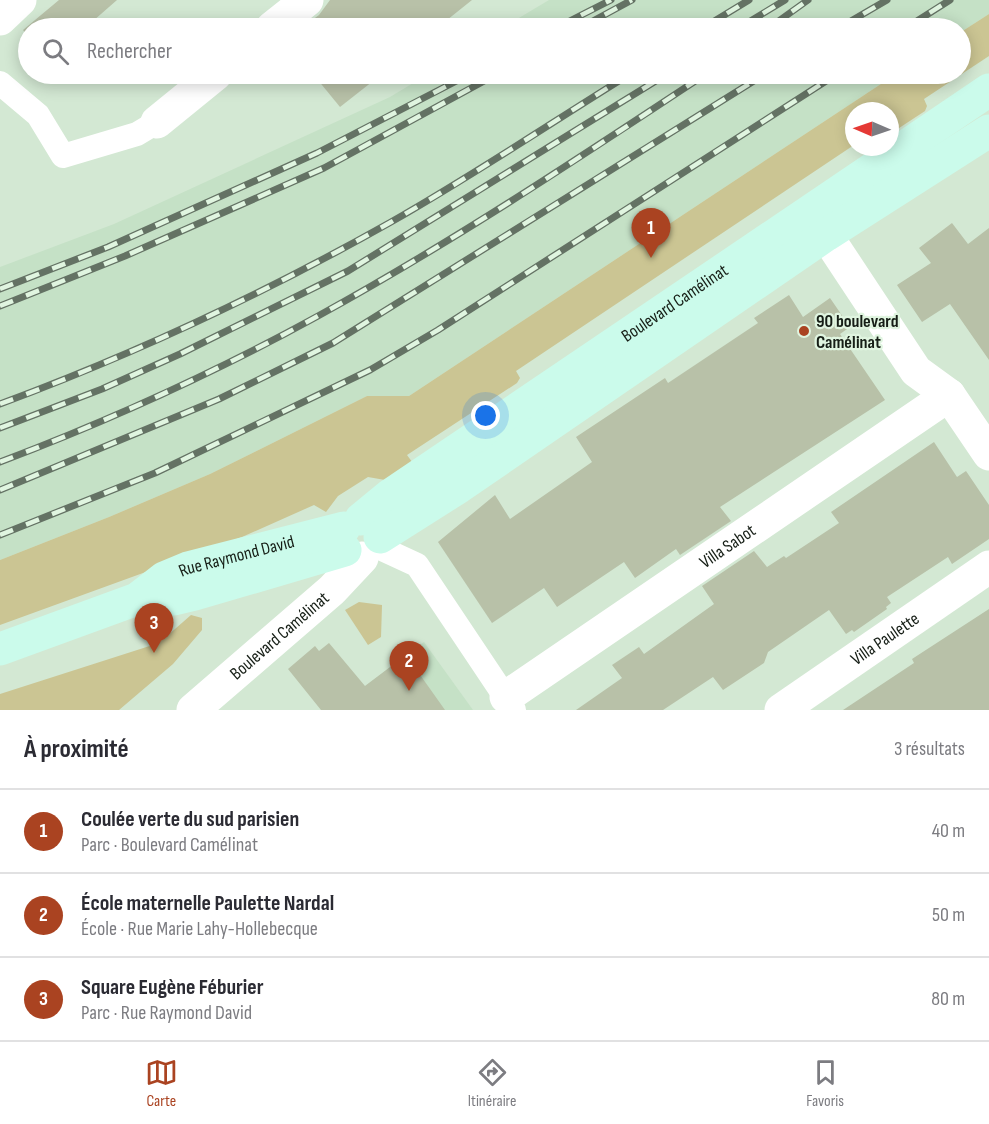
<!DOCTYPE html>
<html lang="fr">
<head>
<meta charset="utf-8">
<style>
  :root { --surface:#fff; --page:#f2f2f3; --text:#2b2b33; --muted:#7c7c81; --line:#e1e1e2; --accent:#aa4321 }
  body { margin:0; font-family:"Sofia Sans Condensed",sans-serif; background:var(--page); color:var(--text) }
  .compass { position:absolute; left:845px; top:102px; width:54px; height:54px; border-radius:50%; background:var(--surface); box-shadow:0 3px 15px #0003; rotate:272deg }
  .you { position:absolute; left:486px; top:416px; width:21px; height:21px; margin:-15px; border:4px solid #fff; border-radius:50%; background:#1a73e8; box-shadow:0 0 0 9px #1a73e833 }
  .badge { display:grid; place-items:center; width:39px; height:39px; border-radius:50%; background:var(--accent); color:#fff; font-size:20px; font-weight:700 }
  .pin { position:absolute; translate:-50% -50px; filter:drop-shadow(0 2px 3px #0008) }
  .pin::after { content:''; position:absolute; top:32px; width:21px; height:18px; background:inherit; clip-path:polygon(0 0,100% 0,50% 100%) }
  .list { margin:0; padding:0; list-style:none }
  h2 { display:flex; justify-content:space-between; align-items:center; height:78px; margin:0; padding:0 24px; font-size:26px }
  h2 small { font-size:20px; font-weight:400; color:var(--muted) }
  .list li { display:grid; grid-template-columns:39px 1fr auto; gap:18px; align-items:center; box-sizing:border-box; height:84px; padding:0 24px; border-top:2px solid var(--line) }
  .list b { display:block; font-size:22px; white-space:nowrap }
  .list p { margin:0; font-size:20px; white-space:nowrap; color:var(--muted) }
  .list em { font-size:20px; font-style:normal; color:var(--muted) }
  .icon { flex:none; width:33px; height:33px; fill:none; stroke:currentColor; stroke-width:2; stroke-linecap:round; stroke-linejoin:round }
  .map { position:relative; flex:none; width:989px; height:710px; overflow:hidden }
  .search { position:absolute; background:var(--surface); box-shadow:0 3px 15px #0003; left:18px; right:18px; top:18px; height:66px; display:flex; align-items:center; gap:15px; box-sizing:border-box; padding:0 21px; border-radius:33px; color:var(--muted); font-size:22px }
  .sheet { height:330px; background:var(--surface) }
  nav { display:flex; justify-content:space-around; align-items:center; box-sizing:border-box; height:84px; border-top:2px solid var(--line); background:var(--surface); font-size:16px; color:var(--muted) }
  nav a { display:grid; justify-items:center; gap:3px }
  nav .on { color:var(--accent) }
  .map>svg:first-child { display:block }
  .built { fill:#c5e1c6 }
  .green { fill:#cbc593 }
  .building { fill:#b8c1a8 }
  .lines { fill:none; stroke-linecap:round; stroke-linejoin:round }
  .pedestrian { stroke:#fff; stroke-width:24 }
  .minor { stroke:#fff; stroke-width:33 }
  .tertiary { stroke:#fff; stroke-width:33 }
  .secondary { stroke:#cbfbeb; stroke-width:33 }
  .rail-casing { stroke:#647264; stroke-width:7 }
  .rail { stroke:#e0f5e0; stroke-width:4.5; stroke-dasharray:14; stroke-linecap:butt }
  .poi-dot { fill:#aa4321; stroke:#e0f5e0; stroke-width:2 }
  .labels { text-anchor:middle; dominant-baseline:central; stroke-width:4.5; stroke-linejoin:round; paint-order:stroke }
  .street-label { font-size:18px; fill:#161e16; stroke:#e0f5e0 }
  .poi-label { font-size:18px; font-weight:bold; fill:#161e16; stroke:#e0f5e0; text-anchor:start }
</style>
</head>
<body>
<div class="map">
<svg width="989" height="710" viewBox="0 0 989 710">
  <rect width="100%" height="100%" fill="#d3e8d3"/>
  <g class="built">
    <polygon points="549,0 989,0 989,14 961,32 960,28 502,28"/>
    <polygon points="428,74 896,74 409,396 367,396 210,474 109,517 0,560 0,267 114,224 390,97"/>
    <polygon points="424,642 473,710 333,710"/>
  </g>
  <g class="green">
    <polygon points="989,14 989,56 924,99 927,106 925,111 890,134 890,111 854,111 854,145 516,371 520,378 517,383 407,455 418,470 402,483 368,477 338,496 326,512 314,505 242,537 0,625 0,560 109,517 210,474 367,396 409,396 896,74 960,74 961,32"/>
    <polygon points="359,602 382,605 381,637 368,645 345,610"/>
    <polygon points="191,615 202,618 202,630 173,664 119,710 0,710 0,694 159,643"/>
  </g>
  <g class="building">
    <polygon points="59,0 117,0 85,28 28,28 28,36 23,30"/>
    <polygon points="330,0 472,0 437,28 301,28 319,15"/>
    <polygon points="313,74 382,74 340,107"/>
    <polygon points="952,223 968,244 989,228 989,360 950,304 922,322 897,285 931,263 919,248"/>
    <polygon points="789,295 803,317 830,298 850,327 840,334 885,400 720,507 731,521 680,555 676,549 635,578 624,562 557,607 544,588 492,623 438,542 495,495 510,519 592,462 576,437 665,378 668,383 758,323 754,318"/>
    <polygon points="934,442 957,477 966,471 989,505 989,539 952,564 948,557 887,597 891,603 886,607 887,609 854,632 852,630 846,634 829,610 768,652 764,663 723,690 713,677 663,710 576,710 622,678 612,665 639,647 644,654 714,604 702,586 754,551 767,567 784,556 786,558 839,523 831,512"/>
    <polygon points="989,609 989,710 843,710 914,663 912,659"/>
    <polygon points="329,643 365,686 406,655 445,710 321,710 288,669 315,646 319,651"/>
  </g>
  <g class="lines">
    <g class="pedestrian">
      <polyline points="0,83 38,115 63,156 137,134 157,122"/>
      <polyline points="378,547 417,565 514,710"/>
    </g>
    <g class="minor">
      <polyline points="0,19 20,0"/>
      <polyline points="272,28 307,0"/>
      <polyline points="157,122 216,74"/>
      <polyline points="826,235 916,371 949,395 989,454"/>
      <path id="s1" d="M506 697 949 395"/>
      <path id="s2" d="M781 710 989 567"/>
    </g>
    <path class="tertiary" id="s3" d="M193 710 332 590 362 558"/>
    <g class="secondary">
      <path id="s4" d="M361 519 389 496 989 90"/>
      <polyline points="380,537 459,487 826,235 989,131"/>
      <polyline points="137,599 174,599 195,594 345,550"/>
      <path id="s5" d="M0 649 137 599 164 578 188 568 344 528"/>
    </g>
    <defs>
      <g id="rail">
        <polyline points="556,28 611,0"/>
        <polyline points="580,28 632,0"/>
        <polyline points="703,28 749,0"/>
        <polyline points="739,28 785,0"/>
        <polyline points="769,28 808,0"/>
        <polyline points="839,28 887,0"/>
        <polyline points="906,28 950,0"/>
        <polyline points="0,289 108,247 317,153 470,74"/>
        <polyline points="0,306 125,256 324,168 497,74"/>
        <path d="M0 404C135 354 265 293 391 222 472 176 551 123 630 74"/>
        <polyline points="0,428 102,389 180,354 348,271 667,74"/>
        <path d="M0 462C108 421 216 372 318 316 451 243 579 158 706 74"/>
        <polyline points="0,490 219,399 333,343 765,74"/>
        <polyline points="0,535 155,473 370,370 438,330 837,74"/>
      </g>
    </defs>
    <use href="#rail" class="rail-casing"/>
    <use href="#rail" class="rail"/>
  </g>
  <circle class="poi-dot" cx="804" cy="331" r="6"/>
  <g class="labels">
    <g class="street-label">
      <text stroke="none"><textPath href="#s4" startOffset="381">Boulevard Camélinat</textPath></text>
      <text stroke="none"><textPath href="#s1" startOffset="268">Villa Sabot</textPath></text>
      <text stroke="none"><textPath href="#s5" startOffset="256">Rue Raymond David</textPath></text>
      <text stroke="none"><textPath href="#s3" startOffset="114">Boulevard Camélinat</textPath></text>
      <text stroke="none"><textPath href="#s2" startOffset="126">Villa Paulette</textPath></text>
    </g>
    <g class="poi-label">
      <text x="816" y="321">90 boulevard<tspan x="816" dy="21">Camélinat</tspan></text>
    </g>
  </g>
</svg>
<svg class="compass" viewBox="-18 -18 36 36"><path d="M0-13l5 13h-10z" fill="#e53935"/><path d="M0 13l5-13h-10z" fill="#7c7c81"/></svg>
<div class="you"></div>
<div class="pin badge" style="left:651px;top:258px">1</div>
<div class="pin badge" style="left:409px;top:691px">2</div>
<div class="pin badge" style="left:154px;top:653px">3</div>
<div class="search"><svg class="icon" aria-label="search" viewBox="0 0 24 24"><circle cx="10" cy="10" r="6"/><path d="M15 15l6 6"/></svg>Rechercher</div>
</div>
<section class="sheet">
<h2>À proximité<small>3 résultats</small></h2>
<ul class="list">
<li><span class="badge">1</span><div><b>Coulée verte du sud parisien</b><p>Parc · Boulevard Camélinat</p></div><em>40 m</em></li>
<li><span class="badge">2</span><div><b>École maternelle Paulette Nardal</b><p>École · Rue Marie Lahy-Hollebecque</p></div><em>50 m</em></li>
<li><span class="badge">3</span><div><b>Square Eugène Féburier</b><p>Parc · Rue Raymond David</p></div><em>80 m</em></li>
</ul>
</section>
<nav>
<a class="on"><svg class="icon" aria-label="map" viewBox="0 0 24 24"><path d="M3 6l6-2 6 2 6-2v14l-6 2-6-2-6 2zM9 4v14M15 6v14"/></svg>Carte</a>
<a><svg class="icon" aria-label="directions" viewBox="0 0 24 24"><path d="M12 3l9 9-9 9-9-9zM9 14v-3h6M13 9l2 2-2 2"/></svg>Itinéraire</a>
<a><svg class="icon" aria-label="saved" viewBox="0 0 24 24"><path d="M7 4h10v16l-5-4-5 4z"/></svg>Favoris</a>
</nav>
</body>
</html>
